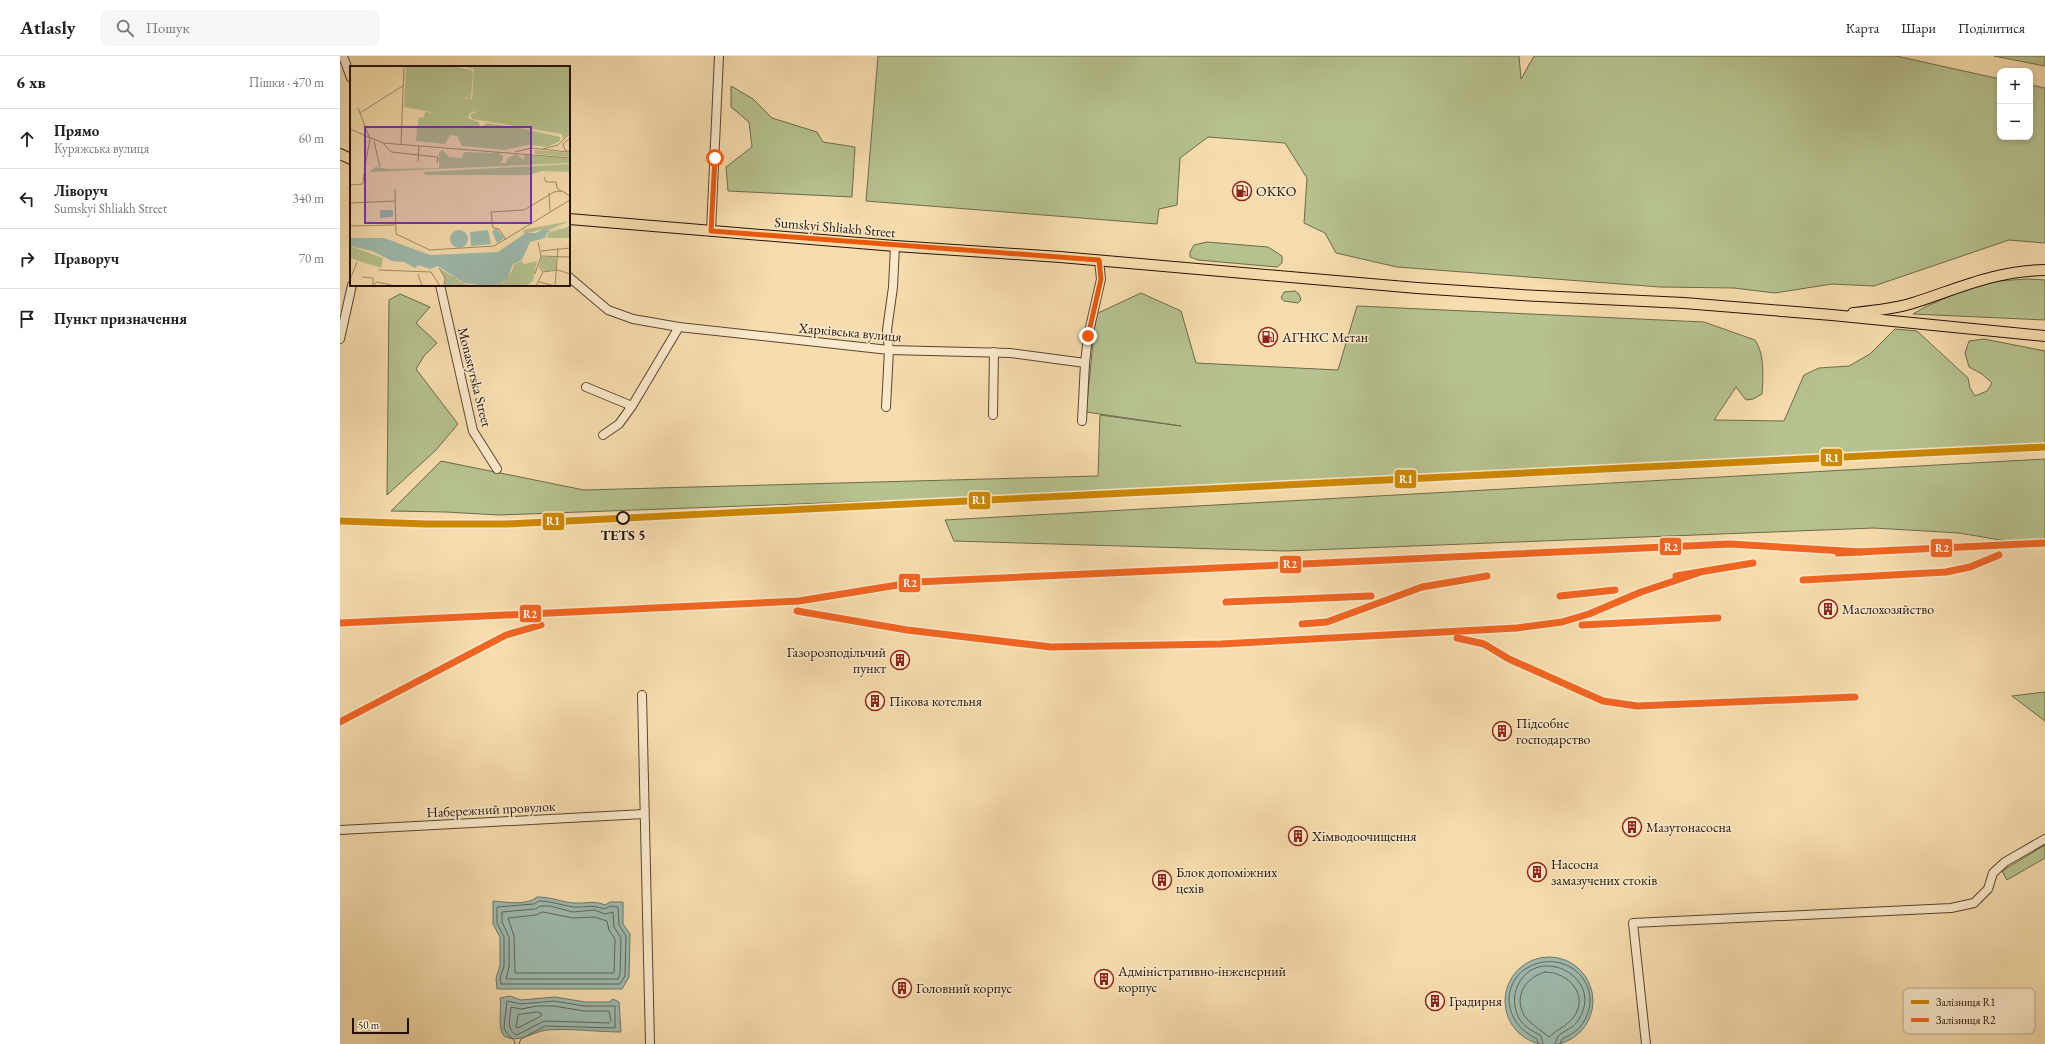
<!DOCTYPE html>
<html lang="uk">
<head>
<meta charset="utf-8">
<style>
  :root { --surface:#fff; --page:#f6f6f6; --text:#222; --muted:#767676; --line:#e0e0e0 }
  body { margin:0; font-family:"EB Garamond",serif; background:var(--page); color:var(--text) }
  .controls { position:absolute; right:12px; top:12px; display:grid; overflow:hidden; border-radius:8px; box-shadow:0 2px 6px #0003 }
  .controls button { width:36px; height:36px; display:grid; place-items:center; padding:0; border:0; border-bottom:1px solid var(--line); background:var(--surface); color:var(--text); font:20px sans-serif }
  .scale { position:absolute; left:12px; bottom:10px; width:57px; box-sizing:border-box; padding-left:4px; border:2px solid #241109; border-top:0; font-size:11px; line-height:14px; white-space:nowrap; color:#241109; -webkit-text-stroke:3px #fae9ca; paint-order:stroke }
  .stop { position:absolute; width:12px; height:12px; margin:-9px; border:3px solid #ea580c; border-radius:50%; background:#fff }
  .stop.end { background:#ea580c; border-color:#fff; box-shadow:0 1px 4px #0008 }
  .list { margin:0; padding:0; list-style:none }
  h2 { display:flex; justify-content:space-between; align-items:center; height:52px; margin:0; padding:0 16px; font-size:17px }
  h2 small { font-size:13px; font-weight:400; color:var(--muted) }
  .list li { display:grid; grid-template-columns:26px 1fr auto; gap:12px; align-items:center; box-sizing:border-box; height:60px; padding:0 16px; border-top:1px solid var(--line) }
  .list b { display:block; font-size:15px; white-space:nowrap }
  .list p { margin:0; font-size:13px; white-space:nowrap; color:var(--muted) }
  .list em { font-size:13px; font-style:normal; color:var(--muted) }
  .icon { flex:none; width:22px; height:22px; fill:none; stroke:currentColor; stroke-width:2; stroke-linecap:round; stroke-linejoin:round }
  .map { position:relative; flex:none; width:1705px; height:988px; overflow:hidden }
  header { display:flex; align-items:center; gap:24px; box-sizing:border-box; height:56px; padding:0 20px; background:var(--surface); border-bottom:1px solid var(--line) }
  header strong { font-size:19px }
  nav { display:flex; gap:22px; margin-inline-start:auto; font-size:14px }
  .search { width:280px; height:36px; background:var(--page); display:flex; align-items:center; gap:10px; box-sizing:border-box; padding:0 14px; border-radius:8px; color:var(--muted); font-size:15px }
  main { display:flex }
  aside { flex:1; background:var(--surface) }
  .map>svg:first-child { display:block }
  .green { fill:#b6c28f; stroke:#6d6a4c }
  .water { fill:#9ebbaf; stroke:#6d776d }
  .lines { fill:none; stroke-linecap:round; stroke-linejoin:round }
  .shore { stroke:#61665c; stroke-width:1 }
  .minor-casing { stroke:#594432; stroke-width:10 }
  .major-casing { stroke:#241109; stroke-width:12 }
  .minor { stroke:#fae9ca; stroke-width:8 }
  .major { stroke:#f7ddad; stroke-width:10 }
  .rail-1-casing { stroke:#fae9ca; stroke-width:10 }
  .rail-2-casing { stroke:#fae9ca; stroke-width:10 }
  .rail-1 { stroke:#cd8802; stroke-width:7 }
  .rail-2 { stroke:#f26522; stroke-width:7 }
  .route { stroke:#ea580c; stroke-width:5 }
  .stop-dot { fill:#fae9ca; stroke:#241109; stroke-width:2 }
  .labels { text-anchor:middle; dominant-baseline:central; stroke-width:3; stroke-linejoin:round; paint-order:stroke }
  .poi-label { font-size:14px; fill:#241109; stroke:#fae9ca; text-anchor:start }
  .street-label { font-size:14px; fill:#241109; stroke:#fae9ca }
  .stop-label { font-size:14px; font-weight:bold; fill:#241109; stroke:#fae9ca }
  .inset-river { fill:none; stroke:#9ebbaf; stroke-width:2 }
  .inset-road { fill:none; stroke:#a38b6b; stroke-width:1 }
  .view { fill:#7b2cbf; fill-opacity:0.15; stroke:#7b2cbf; stroke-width:2 }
  .inset-edge { fill:none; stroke:#241109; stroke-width:2 }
  .key { fill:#fae9ca; stroke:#baa890; stroke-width:1 }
  .key-label { font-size:11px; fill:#241109 }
  .line-badge { stroke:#fae9ca; stroke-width:1.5 }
  .badge-label { font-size:11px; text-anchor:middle; font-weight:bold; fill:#fff }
</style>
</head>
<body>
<header>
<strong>Atlasly</strong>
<div class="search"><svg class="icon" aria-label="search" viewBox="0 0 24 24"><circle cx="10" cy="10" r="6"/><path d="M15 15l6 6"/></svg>Пошук</div>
<nav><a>Карта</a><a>Шари</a><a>Поділитися</a></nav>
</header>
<main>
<aside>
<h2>6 хв<small>Пішки · 470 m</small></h2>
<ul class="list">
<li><svg class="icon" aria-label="ahead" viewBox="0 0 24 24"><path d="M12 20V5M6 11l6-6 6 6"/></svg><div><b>Прямо</b><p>Куряжська вулиця</p></div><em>60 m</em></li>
<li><svg class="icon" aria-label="left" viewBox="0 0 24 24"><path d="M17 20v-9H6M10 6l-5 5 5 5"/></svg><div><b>Ліворуч</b><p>Sumskyi Shliakh Street</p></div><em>340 m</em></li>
<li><svg class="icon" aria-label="right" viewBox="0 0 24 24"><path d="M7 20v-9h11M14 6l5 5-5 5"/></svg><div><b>Праворуч</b></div><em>70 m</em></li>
<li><svg class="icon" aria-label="arrive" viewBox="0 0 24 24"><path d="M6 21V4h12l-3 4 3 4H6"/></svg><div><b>Пункт призначення</b></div></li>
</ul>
</aside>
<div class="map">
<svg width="1705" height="988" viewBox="0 0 1705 988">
  <rect width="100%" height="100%" fill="#f7ddad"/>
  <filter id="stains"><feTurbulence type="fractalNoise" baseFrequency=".005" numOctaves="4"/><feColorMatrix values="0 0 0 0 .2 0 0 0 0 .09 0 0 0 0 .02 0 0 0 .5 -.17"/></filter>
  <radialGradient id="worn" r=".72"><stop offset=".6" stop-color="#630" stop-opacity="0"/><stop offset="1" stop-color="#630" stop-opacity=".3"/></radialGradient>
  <g class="green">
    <polygon points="538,0 1179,0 1181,23 1194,0 1556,0 1660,23 1660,81 1690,81 1690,29 1705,32 1705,187 1669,184 1534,230 1492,228 1435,237 1394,232 1320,231 1057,211 996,197 985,177 964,167 967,122 945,87 868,81 840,102 837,149 819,153 817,168 526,145"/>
    <polygon points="1654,0 1705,0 1705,10"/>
    <polygon points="391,30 413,43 432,62 477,76 483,86 515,91 512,141 388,135 386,111 412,91 409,66 391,51"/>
    <polygon points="867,186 928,191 942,200 942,207 937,211 858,204 850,201 850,196 854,189"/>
    <polygon points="1688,223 1705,224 1705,264 1573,258 1585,251 1641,226"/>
    <polygon points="955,235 959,238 961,244 958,247 944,245 941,242 944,236"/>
    <path d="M801 237 841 255 856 307 998 314 1017 250 1364 266 1415 284C1425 298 1423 322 1422 338L1413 343 1406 344 1396 331 1374 364 1444 365 1464 319 1479 312 1509 310 1530 298 1555 273 1577 275 1628 322 1630 332 1635 340 1647 335 1652 327 1642 318 1629 311 1625 297 1629 285 1644 283 1705 295V391L839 434 159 459 106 456 51 455 101 405 244 434 758 420 760 359 841 370 746 356 756 258Z"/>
    <polygon points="60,238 90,251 76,267 97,287 84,300 76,313 118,368 96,394 47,439 49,244"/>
    <polygon points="1705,403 1705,482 1684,488 1619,477 1534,472 946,495 614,485 605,464"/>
    <polygon points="1705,636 1705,665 1672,640"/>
    <polygon points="1705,789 1705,802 1667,824 1662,815"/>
  </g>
  <g class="water">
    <path d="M197 841C212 841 221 846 234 847 246 848 254 844 265 849L270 846H283V868L290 878 289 921 282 933H157L156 922 160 910V881L153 868V845C165 846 187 850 197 841Z"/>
    <circle cx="1209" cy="945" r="44"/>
    <path d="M170 940 181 944 215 941 245 946H269L273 943 279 946 281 976C258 976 228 972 207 974 192 976 178 988 164 980 157 972 162 953 160 942Z"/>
  </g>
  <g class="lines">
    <g class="shore">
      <path d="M199 845C211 845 221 849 233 851 246 852 251 848 264 853L271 850 278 851 279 869 286 880 285 920 280 928H161L160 922 164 910V881L157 867V851L194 848Z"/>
      <polygon points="201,850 210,850 233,856 254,854 265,858 273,856 274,871 281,882 280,918 278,923 166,923 169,911 169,881 162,866 162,856 195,853"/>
      <polygon points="203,856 233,862 254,861 267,865 269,874 275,883 274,917 175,917 174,880 168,862 196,859"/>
      <path d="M1205 916C1229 916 1250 940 1233 962 1227 970 1216 974 1209 981 1203 976 1188 966 1184 959 1173 939 1187 921 1205 916Z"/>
      <path d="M197 950H214L244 955H269L271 965 269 967 204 965 177 979C166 975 170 961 171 951L181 953Z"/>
      <polygon points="198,956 201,957 201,960 178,972 176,971 178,959"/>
      <polyline points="175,988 174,984 168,979 164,972 167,945 181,948 214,945 244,950 275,950 275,972 205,970 181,983 179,988"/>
      <path d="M1198 988 1197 983C1180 974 1170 963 1169 943 1169 932 1175 920 1184 914 1221 888 1268 927 1243 967 1238 975 1230 979 1222 983L1220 988"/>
      <path d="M1203 988 1201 980C1197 977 1192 975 1188 972 1176 964 1172 947 1176 934 1192 885 1266 919 1239 963 1234 972 1225 974 1218 980L1215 988"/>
    </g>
    <defs>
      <g id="minor">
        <polyline points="3,0 11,22"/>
        <polyline points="371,175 379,0"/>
        <polyline points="229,221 268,254 293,263 339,271 549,294 670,297 745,307 742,365"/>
        <polyline points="100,229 133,375 157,413"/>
        <polyline points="0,283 12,229"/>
        <polyline points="745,307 748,280 761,223 759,204"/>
        <polyline points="246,331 292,350 279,368 263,379"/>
        <polyline points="292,350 339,271"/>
        <polyline points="546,351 549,294 547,274 553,231 555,190"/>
        <polyline points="653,359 654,296"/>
        <polyline points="302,639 310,988"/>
        <polyline points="0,774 304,758"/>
        <polyline points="1306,988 1293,867 1611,852 1634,847 1648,833 1653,817 1665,806 1705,783"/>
      </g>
      <g id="major">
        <polyline points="0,98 11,103"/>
        <polyline points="229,163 555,190 720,201 1077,232 1181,239 1344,247 1492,259 1705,280"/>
        <path d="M1513 257C1533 255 1554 253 1573 247 1620 232 1654 215 1705 214"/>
      </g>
    </defs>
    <use href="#minor" class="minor-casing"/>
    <use href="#major" class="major-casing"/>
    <use href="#minor" class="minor"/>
    <use href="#major" class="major"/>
    <defs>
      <polyline id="rail-1" points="0,465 86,468 166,468 1705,391"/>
      <g id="rail-2">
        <polyline points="1498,497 1705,487"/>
        <polyline points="1336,520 1413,507"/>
        <polyline points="1463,524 1606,516 1630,511 1659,499"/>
        <polyline points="1220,540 1275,534"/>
        <polyline points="886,546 1031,540"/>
        <polyline points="457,555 567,574 711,591 881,588 1177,572 1222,566 1249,558 1301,536 1358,517"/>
        <polyline points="0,567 459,545 576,526 1390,488 1521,496"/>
        <polyline points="962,568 987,566 1082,531 1147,520"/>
        <polyline points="1242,569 1378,562"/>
        <polyline points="1117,582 1144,588 1169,603 1263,645 1297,650 1515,641"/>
        <polyline points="0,666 166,579 201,569"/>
      </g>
    </defs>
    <use href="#rail-1" class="rail-1-casing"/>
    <use href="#rail-2" class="rail-2-casing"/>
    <use href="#rail-1" class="rail-1"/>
    <use href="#rail-2" class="rail-2"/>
  </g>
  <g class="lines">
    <polyline class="route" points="375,102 371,175 759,204 761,223 748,280"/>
  </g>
  <defs>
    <symbol id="fuel-ring" viewBox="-11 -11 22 22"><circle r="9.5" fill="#fae9ca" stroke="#8f2418" stroke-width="1.5"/><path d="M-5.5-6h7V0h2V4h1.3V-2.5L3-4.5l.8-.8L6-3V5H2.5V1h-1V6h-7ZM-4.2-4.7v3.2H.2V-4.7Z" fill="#8f2418"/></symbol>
    <symbol id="building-ring" viewBox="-11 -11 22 22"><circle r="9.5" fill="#fae9ca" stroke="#8f2418" stroke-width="1.5"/><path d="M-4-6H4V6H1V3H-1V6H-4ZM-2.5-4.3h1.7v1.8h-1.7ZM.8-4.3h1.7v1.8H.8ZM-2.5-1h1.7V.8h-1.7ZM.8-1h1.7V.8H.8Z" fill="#8f2418"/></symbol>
  </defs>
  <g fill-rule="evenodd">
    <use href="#fuel-ring" x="891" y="124" width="22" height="22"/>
    <use href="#fuel-ring" x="917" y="270" width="22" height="22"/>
    <use href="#building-ring" x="1477" y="542" width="22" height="22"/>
    <use href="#building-ring" x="549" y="593" width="22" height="22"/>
    <use href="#building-ring" x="524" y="634" width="22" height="22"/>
    <use href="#building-ring" x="1151" y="664" width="22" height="22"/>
    <use href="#building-ring" x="1281" y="760" width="22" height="22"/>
    <use href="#building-ring" x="947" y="769" width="22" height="22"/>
    <use href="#building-ring" x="1186" y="805" width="22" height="22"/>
    <use href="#building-ring" x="811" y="813" width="22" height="22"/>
    <use href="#building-ring" x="753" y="912" width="22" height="22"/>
    <use href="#building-ring" x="551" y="921" width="22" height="22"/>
    <use href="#building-ring" x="1084" y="934" width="22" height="22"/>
  </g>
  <circle class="stop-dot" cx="283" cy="462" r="6"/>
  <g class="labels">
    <g class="poi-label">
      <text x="916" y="135">OKKO</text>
      <text x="942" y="281">АГНКС Метан</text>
      <text x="1502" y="553">Маслохозяйство</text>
      <text x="546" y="596" text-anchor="end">Газорозподільчий<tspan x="546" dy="16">пункт</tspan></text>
      <text x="549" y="645">Пікова котельня</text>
      <text x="1176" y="667">Підсобне<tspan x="1176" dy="16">господарство</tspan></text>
      <text x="1306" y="771">Мазутонасосна</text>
      <text x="972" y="780">Хімводоочищення</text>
      <text x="1211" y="808">Насосна<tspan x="1211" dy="16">замазучених стоків</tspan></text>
      <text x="836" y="816">Блок допоміжних<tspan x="836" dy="16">цехів</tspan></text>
      <text x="778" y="915">Адміністративно-інженерний<tspan x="778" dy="16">корпус</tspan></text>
      <text x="576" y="932">Головний корпус</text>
      <text x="1109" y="945">Градирня</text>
    </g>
    <g class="street-label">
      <text transform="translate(495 171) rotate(5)">Sumskyi Shliakh Street</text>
      <text transform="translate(510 276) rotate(5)">Харківська вулиця</text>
      <text transform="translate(135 321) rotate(76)">Monastyrska Street</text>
      <text transform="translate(151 753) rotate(-3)">Набережний провулок</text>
    </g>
    <g class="stop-label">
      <text x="283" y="479">TETS 5</text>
    </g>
  </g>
  <g transform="translate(10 10)">
    <rect width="220" height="220" fill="#f7ddad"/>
    <path d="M56 0H103L121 4 123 6 121 32 109 30 122 33 124 3 111 0H220V65L213 73 212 68 122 53 120 48 126 47 123 40 125 46 119 47V52L114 51 129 56 130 63 136 57 165 61 210 71V75L197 81 178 79 155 84 112 80 107 70 100 69 95 78 66 75 68 52 74 51 75 46 86 47 54 41ZM93 84 99 91 112 92 114 86 148 87 153 90V94L149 97H156L158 92 166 88 174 94V89L215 92 220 93V97L20 106 25 101 39 103 89 102V86ZM184 84 220 87V91L185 88ZM220 98V106L192 105 179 109H75L74 106ZM220 155 196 165 193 163 174 168 173 164ZM220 160V172H197L198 167ZM0 180 33 192 31 202 0 192ZM191 191H206L207 203 195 206 189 199ZM172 195 174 198 187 195 183 215 176 220H138L153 217 162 205 164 198ZM89 202 115 218 127 220H95V212Z" fill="#b6c28f"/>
    <path d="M30 144H43V151L30 152ZM220 157 197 167 195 172 180 176 172 194 163 198 157 213 150 218 137 220 114 217 88 200 80 203 68 199 65 202 54 196 42 195 22 185 0 180V172H34L80 189 148 186 176 167H186L193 163 200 165ZM147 163 154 172 147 177 142 165ZM100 173a9 9 0 1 1 18 0a9 9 0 1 1-18 0ZM138 164 141 178 121 180 120 166Z" fill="#9ebbaf"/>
    <path class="inset-river" d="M95 220 105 211"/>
    <path class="inset-road" d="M8 42 20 73 14 105M10 47 54 19M0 63 33 77 220 92M220 72 213 78 215 84 220 86M24 75 30 101M33 77 41 86 88 91 87 97M51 78 54 0M193 83 208 79 220 67M165 86 181 82 218 86M68 95 69 80M194 111 196 116H206L207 122 211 125M0 119 13 118 14 107M45 123 46 168 80 184 144 180 220 134M199 127 200 145M0 137 45 135M0 160 45 159M156 174 149 163 143 162 141 146 174 144 204 126 212 125 220 130M191 185 220 182M191 190 220 191M89 202 95 212 94 220M28 204 81 206 90 220M193 206 208 204 220 208M68 208 72 220M185 208 191 190 188 176M12 211 23 212V219M0 214 7 196M189 216 205 220M22 220 27 216 46 220M186 220 193 206 189 200M205 220 208 182"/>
    <path class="view" d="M15 61H181V157H15Z"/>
    <rect width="220" height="220" class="inset-edge"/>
  </g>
  <rect x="1563" y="932" width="132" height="46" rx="6" class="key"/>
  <rect x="1571" y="944" width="18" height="4" fill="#cd8802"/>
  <rect x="1571" y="962" width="18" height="4" fill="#f26522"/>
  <g class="key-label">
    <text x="1596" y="950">Залізниця R1</text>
    <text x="1596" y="968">Залізниця R2</text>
  </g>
  <g class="line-badge">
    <rect x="1480" y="392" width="23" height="19" rx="4" fill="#cd8802"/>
    <rect x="1054" y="413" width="23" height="20" rx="4" fill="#cd8802"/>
    <rect x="628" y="435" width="23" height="19" rx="4" fill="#cd8802"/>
    <rect x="202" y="456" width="23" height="19" rx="4" fill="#cd8802"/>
    <rect x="1319" y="481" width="23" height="19" rx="4" fill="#f26522"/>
    <rect x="1590" y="482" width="23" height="20" rx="4" fill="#f26522"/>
    <rect x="939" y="499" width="23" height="19" rx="4" fill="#f26522"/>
    <rect x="558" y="517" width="23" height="20" rx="4" fill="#f26522"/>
    <rect x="179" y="548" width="23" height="19" rx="4" fill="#f26522"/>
  </g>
  <g class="badge-label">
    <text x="1492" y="406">R1</text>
    <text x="1066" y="427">R1</text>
    <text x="639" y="448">R1</text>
    <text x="213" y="469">R1</text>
    <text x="1331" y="495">R2</text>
    <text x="1602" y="496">R2</text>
    <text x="950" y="512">R2</text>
    <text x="570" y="531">R2</text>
    <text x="190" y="562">R2</text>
  </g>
  <rect width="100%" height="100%" filter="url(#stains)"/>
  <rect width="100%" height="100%" fill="url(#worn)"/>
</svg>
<div class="controls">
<button>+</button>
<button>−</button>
</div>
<div class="scale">50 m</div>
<div class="stop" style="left:375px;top:102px"></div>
<div class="stop end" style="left:748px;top:280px"></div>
</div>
</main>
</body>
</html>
